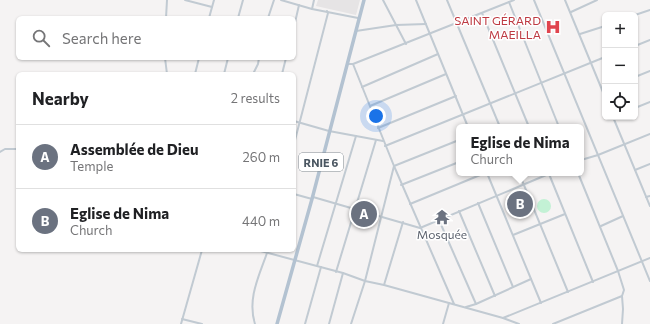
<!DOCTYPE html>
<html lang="en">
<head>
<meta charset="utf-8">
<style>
  :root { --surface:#fff; --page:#f2f2f2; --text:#202124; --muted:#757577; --line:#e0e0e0; --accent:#ea580c }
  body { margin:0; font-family:Commissioner,sans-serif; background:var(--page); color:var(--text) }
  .controls { position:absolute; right:12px; top:12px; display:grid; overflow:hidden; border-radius:6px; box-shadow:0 1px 3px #0004 }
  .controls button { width:36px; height:36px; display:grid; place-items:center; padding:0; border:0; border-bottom:1px solid var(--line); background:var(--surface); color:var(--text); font:20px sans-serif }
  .you { position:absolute; left:376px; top:116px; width:14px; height:14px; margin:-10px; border:3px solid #fff; border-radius:50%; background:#1a73e8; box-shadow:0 0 0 6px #1a73e833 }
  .badge { display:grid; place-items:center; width:26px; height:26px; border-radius:50%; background:var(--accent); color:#fff; font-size:13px; font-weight:700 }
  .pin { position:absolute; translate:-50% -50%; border:2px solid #fff; box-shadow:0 1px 4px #0006 }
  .popup { position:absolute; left:456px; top:124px; width:128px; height:52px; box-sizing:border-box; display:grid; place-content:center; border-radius:6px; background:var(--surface); filter:drop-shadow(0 1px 3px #0005); font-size:13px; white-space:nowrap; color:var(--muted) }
  .popup b { font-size:15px; color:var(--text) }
  .popup::after { content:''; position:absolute; left:50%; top:100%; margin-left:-8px; border:8px solid transparent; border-top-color:var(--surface) }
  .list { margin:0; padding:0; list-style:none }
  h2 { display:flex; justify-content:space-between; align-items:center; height:52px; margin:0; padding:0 16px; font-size:17px }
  h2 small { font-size:13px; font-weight:400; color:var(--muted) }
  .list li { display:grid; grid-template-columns:26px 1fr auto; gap:12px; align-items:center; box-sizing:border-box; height:64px; padding:0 16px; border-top:1px solid var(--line) }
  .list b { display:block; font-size:15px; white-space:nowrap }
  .list p { margin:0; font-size:13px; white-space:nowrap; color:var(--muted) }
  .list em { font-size:13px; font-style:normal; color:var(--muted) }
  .icon { flex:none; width:22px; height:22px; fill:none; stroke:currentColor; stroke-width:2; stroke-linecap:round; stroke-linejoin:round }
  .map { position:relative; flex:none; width:650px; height:324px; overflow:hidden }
  .search { position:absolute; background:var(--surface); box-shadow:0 1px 3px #0004; left:16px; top:16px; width:280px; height:44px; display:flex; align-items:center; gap:10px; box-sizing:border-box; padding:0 14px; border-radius:6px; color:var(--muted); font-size:15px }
  .panel { position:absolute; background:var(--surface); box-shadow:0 1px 3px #0004; left:16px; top:72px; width:280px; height:180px; border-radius:6px }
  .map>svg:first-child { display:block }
  .education { fill:#e6e4e5 }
  .green { fill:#c3f1d5 }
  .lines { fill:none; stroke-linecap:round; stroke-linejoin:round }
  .street { stroke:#c1cad2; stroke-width:2 }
  .primary { stroke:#b3c2d1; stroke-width:3.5 }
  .labels { text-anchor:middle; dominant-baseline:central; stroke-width:3; stroke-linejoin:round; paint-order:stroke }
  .shield { fill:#fff; stroke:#808990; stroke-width:1 }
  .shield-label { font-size:11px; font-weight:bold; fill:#4a5661 }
  .health-label { font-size:12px; fill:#be3a42; stroke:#fff; text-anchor:end }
  .worship-label { font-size:12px; fill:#5b616d; stroke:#fff }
</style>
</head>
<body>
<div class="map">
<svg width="650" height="324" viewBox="0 0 650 324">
  <rect width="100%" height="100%" fill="#f5f3f3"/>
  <polygon class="education" points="318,0 360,0 356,15 316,6"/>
  <circle class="green" cx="544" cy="206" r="7"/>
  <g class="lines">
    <g class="street">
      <polyline points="185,0 212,7"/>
      <polyline points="281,0 312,9 358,18"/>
      <polyline points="383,0 406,44"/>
      <polyline points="416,0 468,127"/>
      <polyline points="447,0 500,127"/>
      <polyline points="534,0 650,281"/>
      <polyline points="565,0 605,97"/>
      <polyline points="509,2 559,127"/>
      <polyline points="312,9 314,0"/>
      <polyline points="571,12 597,0"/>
      <polyline points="482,13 529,127"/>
      <polyline points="635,15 650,10"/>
      <polyline points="166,18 167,0"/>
      <polyline points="209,18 214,0"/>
      <polyline points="238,18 243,0"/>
      <polyline points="268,18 274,0"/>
      <polyline points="294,27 299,5"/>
      <polyline points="356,31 396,25 426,24"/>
      <polyline points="580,34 605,26"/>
      <polyline points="635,46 650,40"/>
      <polyline points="165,58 167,74"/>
      <polyline points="348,64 353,64 514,0"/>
      <polyline points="353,64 394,166 454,304"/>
      <polyline points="195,74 199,58"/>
      <polyline points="224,74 228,58"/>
      <polyline points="253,74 258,64 259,58"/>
      <polyline points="282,74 286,58"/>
      <polyline points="635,77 650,71"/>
      <polyline points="362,87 438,54"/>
      <polyline points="370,106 446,74"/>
      <polyline points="635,108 650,102"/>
      <polyline points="613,117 650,206"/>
      <polyline points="294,121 329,131 383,141"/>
      <polyline points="378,128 456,96"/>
      <polyline points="294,144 328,13 327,11"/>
      <polyline points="385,146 605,57"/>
      <polyline points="0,152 5,149 18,149"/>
      <polyline points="581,160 598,155 650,134"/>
      <polyline points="635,170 650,164"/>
      <polyline points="487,173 541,303"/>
      <polyline points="519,173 568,292"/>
      <polyline points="578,173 618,271 624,290 622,296 623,309 622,324"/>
      <polyline points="549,174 593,282"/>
      <polyline points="401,185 459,162"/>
      <polyline points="294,194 312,199"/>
      <polyline points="313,197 420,228 551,173"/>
      <polyline points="646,197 650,196"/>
      <polyline points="478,203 513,287"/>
      <polyline points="410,204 485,173"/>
      <polyline points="459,211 495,296"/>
      <polyline points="439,220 476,304"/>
      <polyline points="601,226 623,216"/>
      <polyline points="513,235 565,214"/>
      <polyline points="257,250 343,273 365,281 384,285 503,318 519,324"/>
      <polyline points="317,266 356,136"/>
      <polyline points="336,272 376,140"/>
      <polyline points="384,285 403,222"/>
      <polyline points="466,307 476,304 531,279"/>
      <polyline points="503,318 650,258"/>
      <polyline points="182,319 202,324"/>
      <polyline points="181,324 202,250"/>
      <path d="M255 324C247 299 259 276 267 253"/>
      <polyline points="305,324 321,267"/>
      <polyline points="329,324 343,273"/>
      <polyline points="351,324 365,281 394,166 459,140"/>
      <polyline points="443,324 449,303"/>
      <polyline points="553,324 622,296"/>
    </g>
    <polyline class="primary" points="277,324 312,199 364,0"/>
  </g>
  <defs>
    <symbol id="hospital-bare" viewBox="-9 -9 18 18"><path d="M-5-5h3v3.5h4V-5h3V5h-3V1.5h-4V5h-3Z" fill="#e0444e" stroke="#fff" stroke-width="2.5" paint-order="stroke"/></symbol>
    <symbol id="temple-bare" viewBox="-9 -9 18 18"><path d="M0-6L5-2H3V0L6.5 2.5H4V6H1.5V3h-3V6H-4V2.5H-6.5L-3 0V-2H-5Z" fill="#6b7280" stroke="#fff" stroke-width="2.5" paint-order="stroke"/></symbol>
  </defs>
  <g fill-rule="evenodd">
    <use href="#hospital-bare" x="542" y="16" width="22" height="22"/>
    <use href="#temple-bare" x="431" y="206" width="22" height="22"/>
  </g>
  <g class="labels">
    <rect class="shield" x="299" y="153" width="44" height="18" rx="3"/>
    <g class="shield-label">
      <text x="321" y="162">RNIE 6</text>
    </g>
    <g class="health-label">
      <text x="541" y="20">SAINT GÉRARD<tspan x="541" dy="14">MAEILLA</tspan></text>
    </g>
    <g class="worship-label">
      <text x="442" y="234">Mosquée</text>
    </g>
  </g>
</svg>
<div class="controls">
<button>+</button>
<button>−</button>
<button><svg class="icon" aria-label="locate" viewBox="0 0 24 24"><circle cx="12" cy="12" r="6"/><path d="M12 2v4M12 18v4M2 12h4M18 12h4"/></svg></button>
</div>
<div class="you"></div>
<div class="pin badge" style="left:364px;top:214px;background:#6b7280">A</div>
<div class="pin badge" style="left:520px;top:204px;background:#6b7280">B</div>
<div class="popup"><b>Eglise de Nima</b>Church</div>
<div class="search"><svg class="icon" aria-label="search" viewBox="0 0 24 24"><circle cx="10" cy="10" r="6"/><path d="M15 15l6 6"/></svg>Search here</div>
<section class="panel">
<h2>Nearby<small>2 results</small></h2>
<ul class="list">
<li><span class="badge" style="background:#6b7280">A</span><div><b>Assemblée de Dieu</b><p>Temple</p></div><em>260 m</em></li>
<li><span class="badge" style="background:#6b7280">B</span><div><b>Eglise de Nima</b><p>Church</p></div><em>440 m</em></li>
</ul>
</section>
</div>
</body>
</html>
